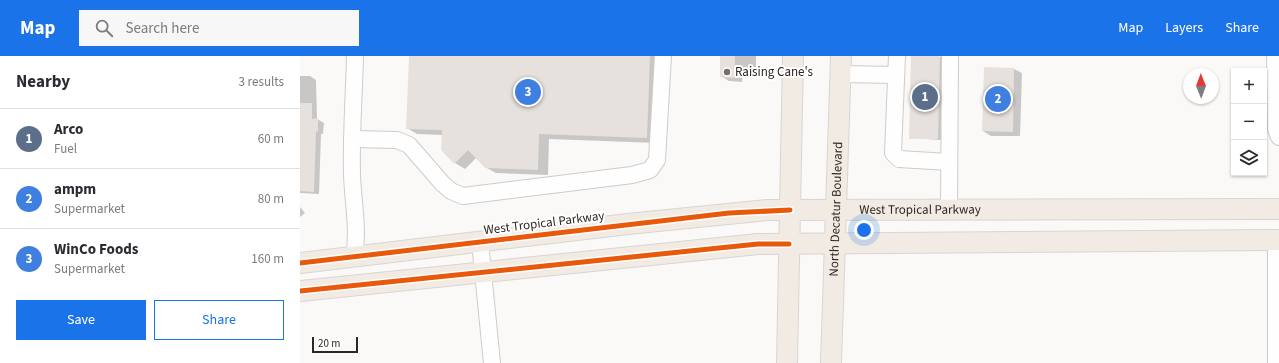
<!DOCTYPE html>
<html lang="en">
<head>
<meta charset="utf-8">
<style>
  :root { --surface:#fff; --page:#f7f7f7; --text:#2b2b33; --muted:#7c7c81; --line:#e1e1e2; --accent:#1a73e8 }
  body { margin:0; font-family:"Source Sans 3",sans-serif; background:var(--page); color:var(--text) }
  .controls { position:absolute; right:12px; top:12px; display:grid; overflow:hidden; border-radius:0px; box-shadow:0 1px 3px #0004 }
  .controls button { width:36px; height:36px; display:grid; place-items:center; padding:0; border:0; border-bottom:1px solid var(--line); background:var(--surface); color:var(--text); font:20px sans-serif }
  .compass { position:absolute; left:883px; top:12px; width:36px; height:36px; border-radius:50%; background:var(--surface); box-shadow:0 1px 3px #0004; rotate:359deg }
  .scale { position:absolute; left:12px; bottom:10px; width:46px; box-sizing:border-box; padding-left:4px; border:2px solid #2e2620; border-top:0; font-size:11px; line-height:14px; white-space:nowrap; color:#2e2620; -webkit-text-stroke:3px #fff; paint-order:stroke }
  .you { position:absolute; left:564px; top:174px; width:14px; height:14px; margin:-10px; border:3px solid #fff; border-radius:50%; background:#1a73e8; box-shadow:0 0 0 6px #1a73e833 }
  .badge { display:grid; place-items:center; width:26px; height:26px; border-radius:50%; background:var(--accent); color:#fff; font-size:13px; font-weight:700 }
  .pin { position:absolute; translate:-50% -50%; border:2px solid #fff; box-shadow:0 1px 4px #0006 }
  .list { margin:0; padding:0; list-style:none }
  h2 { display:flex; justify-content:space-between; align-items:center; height:52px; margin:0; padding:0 16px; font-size:17px }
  h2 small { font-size:13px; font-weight:400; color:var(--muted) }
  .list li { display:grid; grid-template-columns:26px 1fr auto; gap:12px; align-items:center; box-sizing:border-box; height:60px; padding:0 16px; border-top:1px solid var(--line) }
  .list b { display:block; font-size:15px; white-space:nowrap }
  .list p { margin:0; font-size:13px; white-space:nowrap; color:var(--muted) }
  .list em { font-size:13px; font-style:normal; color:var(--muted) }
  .actions { display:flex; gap:8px; padding:12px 16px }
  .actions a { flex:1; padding:9px 0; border:1px solid var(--accent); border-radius:0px; text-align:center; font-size:14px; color:var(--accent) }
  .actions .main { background:var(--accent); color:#fff }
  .icon { flex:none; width:22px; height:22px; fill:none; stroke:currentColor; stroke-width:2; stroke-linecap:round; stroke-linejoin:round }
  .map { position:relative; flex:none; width:979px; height:307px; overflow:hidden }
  header { display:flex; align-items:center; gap:24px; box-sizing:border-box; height:56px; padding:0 20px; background:var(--accent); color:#fff }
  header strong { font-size:19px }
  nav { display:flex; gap:22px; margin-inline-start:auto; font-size:14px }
  .search { width:280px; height:36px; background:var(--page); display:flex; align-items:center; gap:10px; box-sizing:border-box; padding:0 14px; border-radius:0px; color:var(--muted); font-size:15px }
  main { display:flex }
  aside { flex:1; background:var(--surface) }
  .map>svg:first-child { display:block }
  .shadow { fill:#0003 }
  .building { fill:#e7e1dd }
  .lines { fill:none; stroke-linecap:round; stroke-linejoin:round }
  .minor-casing { stroke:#d0cbc7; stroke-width:18 }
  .major-casing { stroke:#d8d5d4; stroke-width:22 }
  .minor { stroke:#fefefe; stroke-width:16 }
  .major { stroke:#f2ebe3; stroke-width:20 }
  .cycleway-casing { stroke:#fff; stroke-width:8 }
  .cycleway { stroke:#e8590c; stroke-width:5 }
  .poi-dot { fill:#76706b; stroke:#fff; stroke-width:1.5 }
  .labels { text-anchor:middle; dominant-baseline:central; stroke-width:4; stroke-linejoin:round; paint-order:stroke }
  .poi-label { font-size:13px; fill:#2e2620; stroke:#fff; text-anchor:start }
  .street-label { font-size:13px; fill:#2e2620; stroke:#fff }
</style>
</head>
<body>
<header>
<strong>Map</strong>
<div class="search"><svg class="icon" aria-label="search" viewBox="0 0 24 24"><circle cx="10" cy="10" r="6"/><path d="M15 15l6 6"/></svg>Search here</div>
<nav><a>Map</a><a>Layers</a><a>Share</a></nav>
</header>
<main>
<aside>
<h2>Nearby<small>3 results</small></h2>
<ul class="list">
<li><span class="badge" style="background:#5c6f8a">1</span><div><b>Arco</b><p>Fuel</p></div><em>60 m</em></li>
<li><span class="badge" style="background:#3f7fe0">2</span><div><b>ampm</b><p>Supermarket</p></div><em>80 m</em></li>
<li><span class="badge" style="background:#3f7fe0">3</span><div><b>WinCo Foods</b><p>Supermarket</p></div><em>160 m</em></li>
</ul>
<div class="actions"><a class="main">Save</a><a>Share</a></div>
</aside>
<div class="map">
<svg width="979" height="307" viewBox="0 0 979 307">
  <rect width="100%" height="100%" fill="#fbf9f7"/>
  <g class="shadow">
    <polygon points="110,0 360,0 357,87 249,83 248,119 196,117 185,111 176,102 165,113 155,107 142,79 117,78 107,72"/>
    <polygon points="421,0 456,0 456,14 443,14 442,26 429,25 421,20"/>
    <polygon points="612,0 642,1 641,84 610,82"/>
    <polygon points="714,13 722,17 720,80 691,80 683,75"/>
    <polygon points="0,20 10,20 16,24 17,63 24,67 23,78 21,78 19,138 0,137"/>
    <polygon points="0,151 5,157 0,161"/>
  </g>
  <g class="building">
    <polygon points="109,0 350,0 347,82 239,78 238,114 185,112 168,94 154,108 141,94 142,74 106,73"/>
    <polygon points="420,0 435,0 434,22 420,21"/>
    <polygon points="611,0 640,0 638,83 609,83"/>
    <polygon points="684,11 714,12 713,76 682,75"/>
    <polygon points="0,47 12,47 12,63 18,62 18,76 16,75 14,136 0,135"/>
  </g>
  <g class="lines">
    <defs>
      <g id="minor">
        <polyline points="597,0 593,97 599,103 649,106"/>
        <polyline points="975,0 976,73 979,81"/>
        <polyline points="540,18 596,19"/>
        <polyline points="52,83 97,84 109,89 142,127 151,135 163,140 332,119 350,114 357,104 363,0"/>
        <polyline points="649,154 650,0"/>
        <polyline points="180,186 192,307"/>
        <path d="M54 201C59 174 53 147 52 119 51 79 54 40 55 0"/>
        <polyline points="976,307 976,184"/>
      </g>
      <g id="major">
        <path id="s1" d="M0 207 328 168 468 154 979 153"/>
        <polyline points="0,235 458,188 979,184"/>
        <polyline points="487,307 493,0"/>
        <path id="s2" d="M531 307 541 0"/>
      </g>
    </defs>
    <use href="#minor" class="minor-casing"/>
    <use href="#major" class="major-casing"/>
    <use href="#minor" class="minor"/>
    <use href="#major" class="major"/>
    <defs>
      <g id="cycleway">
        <polyline points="0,207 429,157 490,154"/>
        <polyline points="0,235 458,188 489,188"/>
      </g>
    </defs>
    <use href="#cycleway" class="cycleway-casing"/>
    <use href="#cycleway" class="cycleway"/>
  </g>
  <circle class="poi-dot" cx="427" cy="16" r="4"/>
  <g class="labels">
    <g class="poi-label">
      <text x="435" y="16">Raising Cane's</text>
    </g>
    <g class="street-label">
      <text stroke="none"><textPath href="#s2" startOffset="154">North Decatur Boulevard</textPath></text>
      <text stroke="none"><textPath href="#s1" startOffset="623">West Tropical Parkway</textPath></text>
      <text transform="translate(244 167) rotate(-7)">West Tropical Parkway</text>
    </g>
  </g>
</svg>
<div class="controls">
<button>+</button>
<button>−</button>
<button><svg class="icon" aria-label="layers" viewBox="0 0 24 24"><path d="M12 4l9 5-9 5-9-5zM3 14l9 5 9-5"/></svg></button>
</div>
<svg class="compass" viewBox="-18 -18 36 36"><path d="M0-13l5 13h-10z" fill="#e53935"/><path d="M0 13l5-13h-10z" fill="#7c7c81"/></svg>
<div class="scale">20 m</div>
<div class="you"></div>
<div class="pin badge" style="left:625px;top:41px;background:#5c6f8a">1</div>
<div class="pin badge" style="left:698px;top:43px;background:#3f7fe0">2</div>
<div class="pin badge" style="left:228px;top:36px;background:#3f7fe0">3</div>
</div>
</main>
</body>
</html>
